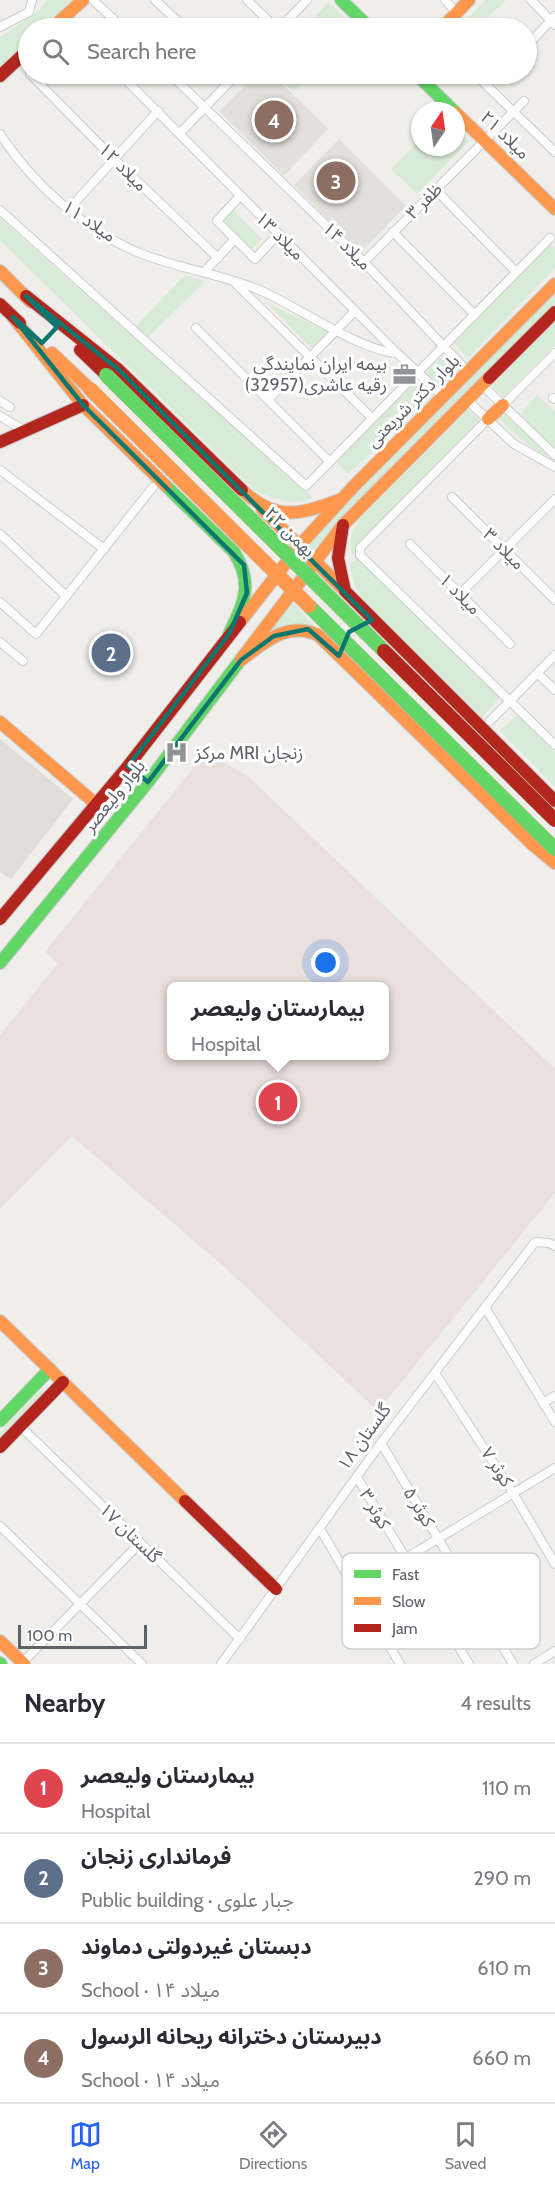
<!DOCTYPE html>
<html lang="en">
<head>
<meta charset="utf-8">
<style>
  :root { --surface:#fff; --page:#f7f7f7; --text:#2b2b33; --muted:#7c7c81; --line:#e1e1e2; --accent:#2563eb }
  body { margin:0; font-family:Cabin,"Noto Sans Arabic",sans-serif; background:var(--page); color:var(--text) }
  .compass { position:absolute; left:411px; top:102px; width:54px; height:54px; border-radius:50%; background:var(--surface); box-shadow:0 2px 4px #0004; rotate:13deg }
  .scale { position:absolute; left:18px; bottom:15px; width:129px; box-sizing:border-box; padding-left:6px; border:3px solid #5f6368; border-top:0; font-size:16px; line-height:21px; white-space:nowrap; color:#5f6368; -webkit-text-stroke:4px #fff; paint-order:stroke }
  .you { position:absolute; left:326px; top:963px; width:21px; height:21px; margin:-15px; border:4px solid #fff; border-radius:50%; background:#1a73e8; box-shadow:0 0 0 9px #1a73e833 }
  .badge { display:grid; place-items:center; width:39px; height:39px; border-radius:50%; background:var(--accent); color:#fff; font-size:20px; font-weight:700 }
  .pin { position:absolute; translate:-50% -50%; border:3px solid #fff; box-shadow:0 2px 6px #0006 }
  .popup { position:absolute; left:167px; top:982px; width:222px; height:78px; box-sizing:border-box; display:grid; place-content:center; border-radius:9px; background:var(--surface); filter:drop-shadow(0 2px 4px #0005); font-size:20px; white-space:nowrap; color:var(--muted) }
  .popup b { font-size:22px; color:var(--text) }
  .popup::after { content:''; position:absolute; left:50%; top:100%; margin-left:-12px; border:12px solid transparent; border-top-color:var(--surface) }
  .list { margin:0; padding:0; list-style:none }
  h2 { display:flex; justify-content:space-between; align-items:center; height:78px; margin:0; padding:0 24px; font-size:26px }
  h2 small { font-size:20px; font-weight:400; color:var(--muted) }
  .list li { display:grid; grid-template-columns:39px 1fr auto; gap:18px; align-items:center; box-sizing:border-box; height:90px; padding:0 24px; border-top:2px solid var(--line) }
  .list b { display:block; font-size:22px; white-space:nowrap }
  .list p { margin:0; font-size:20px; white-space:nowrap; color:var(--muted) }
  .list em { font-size:20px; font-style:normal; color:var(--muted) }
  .icon { flex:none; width:33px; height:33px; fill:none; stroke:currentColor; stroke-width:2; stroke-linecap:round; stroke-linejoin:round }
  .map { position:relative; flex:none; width:555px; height:1664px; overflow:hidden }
  .search { position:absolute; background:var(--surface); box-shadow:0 2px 4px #0004; left:18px; right:18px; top:18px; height:66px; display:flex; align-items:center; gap:15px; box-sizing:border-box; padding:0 21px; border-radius:33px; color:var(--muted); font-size:22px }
  .sheet { height:438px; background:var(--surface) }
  nav { display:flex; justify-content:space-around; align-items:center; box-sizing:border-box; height:84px; border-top:2px solid var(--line); background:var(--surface); font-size:16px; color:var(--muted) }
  nav a { display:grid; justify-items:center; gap:3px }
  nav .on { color:var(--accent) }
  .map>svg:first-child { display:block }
  .industrial { fill:#dfddda }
  .education { fill:#e2e0da }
  .medical { fill:#eae0de; fill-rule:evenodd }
  .green { fill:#d8ebd6 }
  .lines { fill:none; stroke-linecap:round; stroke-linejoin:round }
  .street-casing { stroke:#cbcccc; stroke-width:10 }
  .fast-casing { stroke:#cacacb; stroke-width:14 }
  .slow-casing { stroke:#cacacb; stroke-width:14 }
  .jam-casing { stroke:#cacacb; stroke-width:14 }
  .street { stroke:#fdfcfc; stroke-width:8 }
  .fast { stroke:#63d668; stroke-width:12 }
  .slow { stroke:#ff974d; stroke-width:12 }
  .jam { stroke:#b3261e; stroke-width:12 }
  .fast-bridge-casing { stroke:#c8b996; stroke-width:15; stroke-linecap:butt }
  .slow-bridge-casing { stroke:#c8b996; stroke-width:15; stroke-linecap:butt }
  .jam-bridge-casing { stroke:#c8b996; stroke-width:15; stroke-linecap:butt }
  .fast-bridge { stroke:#63d668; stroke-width:14 }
  .slow-bridge { stroke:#ff974d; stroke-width:14 }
  .jam-bridge { stroke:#b3261e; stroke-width:14 }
  .marked { fill:none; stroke:#0f766e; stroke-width:4.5; stroke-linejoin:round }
  .labels { text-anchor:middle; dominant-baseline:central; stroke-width:6; stroke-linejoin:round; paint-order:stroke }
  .street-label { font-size:18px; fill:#5f6368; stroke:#fff }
  .poi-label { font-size:18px; fill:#5f6368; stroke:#fff; text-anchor:end }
  .key { fill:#fff; stroke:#cfd0d2; stroke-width:1.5 }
  .key-label { font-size:16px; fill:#5f6368 }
</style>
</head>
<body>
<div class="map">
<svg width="555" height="1664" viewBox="0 0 555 1664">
  <rect width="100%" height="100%" fill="#efeeea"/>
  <polygon class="industrial" points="0,739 73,799 11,879 0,872"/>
  <g class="education">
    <polygon points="257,74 272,74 328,129 284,176 219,111"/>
    <polygon points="339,139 406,206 361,252 294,185"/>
  </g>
  <path class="medical" d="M206 752 249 777 555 1069V1193L378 1411 222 1265 72 1136 0 1209V1035L58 963 45 952ZM172 986H385V1056H172Z"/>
  <g class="green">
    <polygon points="47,0 71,0 41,28 28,28 28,40 0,67 0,37 40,10"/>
    <polygon points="486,0 506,0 477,28 470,28 464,22"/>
    <polygon points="329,2 355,28 305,28"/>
    <polygon points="275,74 311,74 294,92"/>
    <polygon points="456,128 469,141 417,194 391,169 420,140 420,147 456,147"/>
    <polygon points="232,209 262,239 251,250 221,221"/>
    <path d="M0 218 313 498C291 507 273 499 253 489L0 240Z"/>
    <polygon points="549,244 555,248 555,268 468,358 452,341"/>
    <polygon points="185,275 205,281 147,338 135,327"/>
    <polygon points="555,293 555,303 394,463 313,552 307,546 388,460"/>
    <polygon points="266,302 327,332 311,348"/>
    <polygon points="555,322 555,345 503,397 492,386"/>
    <polygon points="443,355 458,370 441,387 426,373"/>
    <polygon points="419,380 433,395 348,474 335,460"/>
    <polygon points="537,395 555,412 555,448 520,414"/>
    <path d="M468 410 479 420 356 546V559H358L500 697 482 717 362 598C356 587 350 576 350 563L356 560C346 543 350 535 360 519Z"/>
    <polygon points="506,412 555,461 528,445 498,418"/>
    <polygon points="293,603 334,647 313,630 268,634"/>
    <polygon points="517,715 555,752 555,787 500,731"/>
    <polygon points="42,1389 45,1392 0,1439 0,1432"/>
  </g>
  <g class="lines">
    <defs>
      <g id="street">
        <polyline points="93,0 123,28"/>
        <polyline points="155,0 185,28"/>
        <polyline points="247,0 276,28"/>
        <polyline points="445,0 457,13"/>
        <polyline points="531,0 555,25"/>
        <polyline points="63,18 74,28"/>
        <polyline points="0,27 29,12 32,0"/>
        <polyline points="280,28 307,0"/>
        <polyline points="526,47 555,16"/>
        <polyline points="30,74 114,159 218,258"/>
        <polyline points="120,74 397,353 443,396"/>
        <polyline points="170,74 364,262 468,372"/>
        <polyline points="478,77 555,152"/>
        <polyline points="180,133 237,74"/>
        <path d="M0 134C33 184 82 228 137 252 178 269 224 274 264 292 299 308 361 351 397 353"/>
        <polyline points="435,189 516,272"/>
        <polyline points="240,196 217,221 255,259 278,234"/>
        <polyline points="69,209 158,111"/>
        <polyline points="0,210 306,486 550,238"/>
        <polyline points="393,232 475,315"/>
        <polyline points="364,262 524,101"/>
        <polyline points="204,272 235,239"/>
        <polyline points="236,284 372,418"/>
        <polyline points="196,328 330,462"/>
        <polyline points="482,385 555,455"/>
        <polyline points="553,398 555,399"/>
        <polyline points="268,400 355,311"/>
        <polyline points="467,400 514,444 555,467"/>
        <polyline points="0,401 10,407"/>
        <polyline points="503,405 555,353"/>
        <polyline points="0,416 25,431"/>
        <polyline points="488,419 360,548 360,555 555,745"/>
        <polyline points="0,470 104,549"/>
        <polyline points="452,497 555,600"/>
        <polyline points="0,534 66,596"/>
        <polyline points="410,544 510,644"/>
        <polyline points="460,594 555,499"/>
        <polyline points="0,602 36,634 153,487"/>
        <polyline points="0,642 23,661"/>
        <polyline points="537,673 555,690"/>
        <polyline points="490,721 555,655"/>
        <polyline points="486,1309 555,1422"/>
        <polyline points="435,1373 513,1493 555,1564"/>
        <polyline points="543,1403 555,1396"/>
        <polyline points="20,1426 240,1639"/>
        <polyline points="381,1443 513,1664"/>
        <polyline points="357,1477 469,1664"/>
        <polyline points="0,1526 142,1664"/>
        <polyline points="320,1529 400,1664"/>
        <polyline points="355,1589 555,1468"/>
        <polyline points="23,1662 140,1543"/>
        <polyline points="221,1664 381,1443 535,1242 549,1243 555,1246"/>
        <polyline points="534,1664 555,1651"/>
      </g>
      <g id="fast">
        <polyline points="341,0 370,28"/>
        <polyline points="416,74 454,111"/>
        <path d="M166 486 234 552C254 584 244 602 229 634"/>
        <polyline points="0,963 148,782 242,658"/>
        <polyline points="0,1421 50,1369"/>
        <polyline points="0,1663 1,1664"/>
      </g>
      <g id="slow">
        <polyline points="52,28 83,0"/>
        <polyline points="442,28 469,0"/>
        <polyline points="456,113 555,209"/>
        <polyline points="0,271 31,302"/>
        <polyline points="13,317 83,405 166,486"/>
        <polyline points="52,353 90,389"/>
        <polyline points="488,419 503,405"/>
        <path d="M242 490C277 523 301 514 342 499"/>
        <polyline points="262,509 341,587"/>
        <polyline points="240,622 300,545 353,487 555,284"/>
        <polyline points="242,658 343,525 489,378"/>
        <path d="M241 660C265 642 287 621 318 635L532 844 555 863"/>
        <polyline points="0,722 96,804"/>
        <polyline points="0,1321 185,1501"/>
        <polyline points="0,1641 24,1664"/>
      </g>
      <g id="jam">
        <polyline points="0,76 28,50"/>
        <polyline points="26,296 119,370 242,490"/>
        <polyline points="0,304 20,323"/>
        <polyline points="80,350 106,375"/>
        <polyline points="489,378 555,312"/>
        <polyline points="0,442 83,405"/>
        <polyline points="343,525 338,558 345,591 555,801"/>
        <polyline points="0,919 128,766 240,622"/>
        <polyline points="0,1447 63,1382"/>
        <polyline points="185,1501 276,1589"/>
      </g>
    </defs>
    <use href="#street" class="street-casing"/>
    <use href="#fast" class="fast-casing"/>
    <use href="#slow" class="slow-casing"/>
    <use href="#jam" class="jam-casing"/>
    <use href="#street" class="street"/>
    <use href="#fast" class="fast"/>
    <use href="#slow" class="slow"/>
    <use href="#jam" class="jam"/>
    <defs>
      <g id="fast-bridge">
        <polyline points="106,375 384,651"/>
        <polyline points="309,606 555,849"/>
      </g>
      <polyline id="slow-bridge" points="90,389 309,606"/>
      <polyline id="jam-bridge" points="384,651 555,820"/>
    </defs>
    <use href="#fast-bridge" class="fast-bridge-casing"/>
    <use href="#slow-bridge" class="slow-bridge-casing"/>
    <use href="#jam-bridge" class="jam-bridge-casing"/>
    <use href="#fast-bridge" class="fast-bridge"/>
    <use href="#slow-bridge" class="slow-bridge"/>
    <use href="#jam-bridge" class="jam-bridge"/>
  </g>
  <path class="marked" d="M26 296 119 370 372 620 349 632 339 656 308 629 274 636 241 660 148 782 128 766 229 634 247 593 244 565 83 405 13 317 42 343 57 327Z"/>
  <defs>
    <symbol id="office-bare" viewBox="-9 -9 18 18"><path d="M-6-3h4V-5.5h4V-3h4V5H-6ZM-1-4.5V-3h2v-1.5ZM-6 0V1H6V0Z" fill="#919496" stroke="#fff" stroke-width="2.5" paint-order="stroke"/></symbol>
    <symbol id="hospital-bare" viewBox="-9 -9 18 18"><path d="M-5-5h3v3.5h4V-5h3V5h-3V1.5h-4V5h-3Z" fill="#919496" stroke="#fff" stroke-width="2.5" paint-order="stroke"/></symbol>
  </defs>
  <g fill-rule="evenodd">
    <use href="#office-bare" x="388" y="358" width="33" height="33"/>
    <use href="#hospital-bare" x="160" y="736" width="33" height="33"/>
  </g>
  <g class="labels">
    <g class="street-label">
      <text transform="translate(505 135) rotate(44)">میلاد ۲۱</text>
      <text transform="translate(123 167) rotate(45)">میلاد ۱۲</text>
      <text transform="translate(424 201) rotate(-45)">ظفر ۳</text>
      <text transform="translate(89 221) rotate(34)">میلاد ۱۱</text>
      <text transform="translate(280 236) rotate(45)">میلاد ۱۳</text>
      <text transform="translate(347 246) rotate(45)">میلاد ۱۴</text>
      <text transform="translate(413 401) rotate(-45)">بلوار دکتر شریعتی</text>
      <text transform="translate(290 532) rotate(45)">۲۲ بهمن</text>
      <text transform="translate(504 549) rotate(45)">میلاد ۳</text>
      <text transform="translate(460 594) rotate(45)">میلاد ۱</text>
      <text transform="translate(114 796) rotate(-51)">بلوار ولیعصر</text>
      <text transform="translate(364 1437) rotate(-54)">گلستان ۱۸</text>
      <text transform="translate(497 1467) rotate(57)">کوثر ۷</text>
      <text transform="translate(419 1507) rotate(59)">کوثر ۵</text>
      <text transform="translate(375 1509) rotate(60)">کوثر ۳</text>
      <text transform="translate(130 1533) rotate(44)">گلستان ۱۷</text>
    </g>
    <g class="poi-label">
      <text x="387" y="364">بیمه ایران نمایندگی<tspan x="387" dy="21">رقیه عاشری(32957)</tspan></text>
      <text x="195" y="753" text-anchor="start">مرکز MRI زنجان</text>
    </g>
  </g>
  <rect x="342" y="1553" width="198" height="96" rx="9" class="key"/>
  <rect x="354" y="1570" width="27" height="8" fill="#63d668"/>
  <rect x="354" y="1597" width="27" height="8" fill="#ff974d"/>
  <rect x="354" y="1624" width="27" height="8" fill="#b3261e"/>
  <g class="key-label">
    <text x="392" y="1580">Fast</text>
    <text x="392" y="1607">Slow</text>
    <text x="392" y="1634">Jam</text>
  </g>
</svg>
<svg class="compass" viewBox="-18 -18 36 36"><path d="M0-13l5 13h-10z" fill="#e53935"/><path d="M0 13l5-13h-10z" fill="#7c7c81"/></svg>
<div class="scale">100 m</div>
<div class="you"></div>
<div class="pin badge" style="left:278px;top:1102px;background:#e0444e">1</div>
<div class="popup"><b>بیمارستان ولیعصر</b>Hospital</div>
<div class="pin badge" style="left:111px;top:653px;background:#5c6f8a">2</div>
<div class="pin badge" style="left:336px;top:181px;background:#8d6e63">3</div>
<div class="pin badge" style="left:274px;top:120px;background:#8d6e63">4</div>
<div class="search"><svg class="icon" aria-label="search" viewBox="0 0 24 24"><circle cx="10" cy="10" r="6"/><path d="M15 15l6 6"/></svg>Search here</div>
</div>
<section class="sheet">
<h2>Nearby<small>4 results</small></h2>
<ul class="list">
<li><span class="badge" style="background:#e0444e">1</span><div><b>بیمارستان ولیعصر</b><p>Hospital</p></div><em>110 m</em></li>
<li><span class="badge" style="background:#5c6f8a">2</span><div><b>فرمانداری زنجان</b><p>Public building · جبار علوی</p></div><em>290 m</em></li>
<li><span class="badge" style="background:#8d6e63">3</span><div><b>دبستان غیردولتی دماوند</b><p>School · میلاد ۱۴</p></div><em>610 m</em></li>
<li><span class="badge" style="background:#8d6e63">4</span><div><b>دبیرستان دخترانه ریحانه الرسول</b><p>School · میلاد ۱۴</p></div><em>660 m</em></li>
</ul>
</section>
<nav>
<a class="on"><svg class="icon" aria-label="map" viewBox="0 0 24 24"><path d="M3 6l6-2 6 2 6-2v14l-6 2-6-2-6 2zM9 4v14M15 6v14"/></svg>Map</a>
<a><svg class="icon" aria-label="directions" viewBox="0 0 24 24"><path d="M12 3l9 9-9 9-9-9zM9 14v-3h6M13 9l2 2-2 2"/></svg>Directions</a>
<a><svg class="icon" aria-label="saved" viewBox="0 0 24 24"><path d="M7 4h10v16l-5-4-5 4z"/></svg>Saved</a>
</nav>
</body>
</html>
